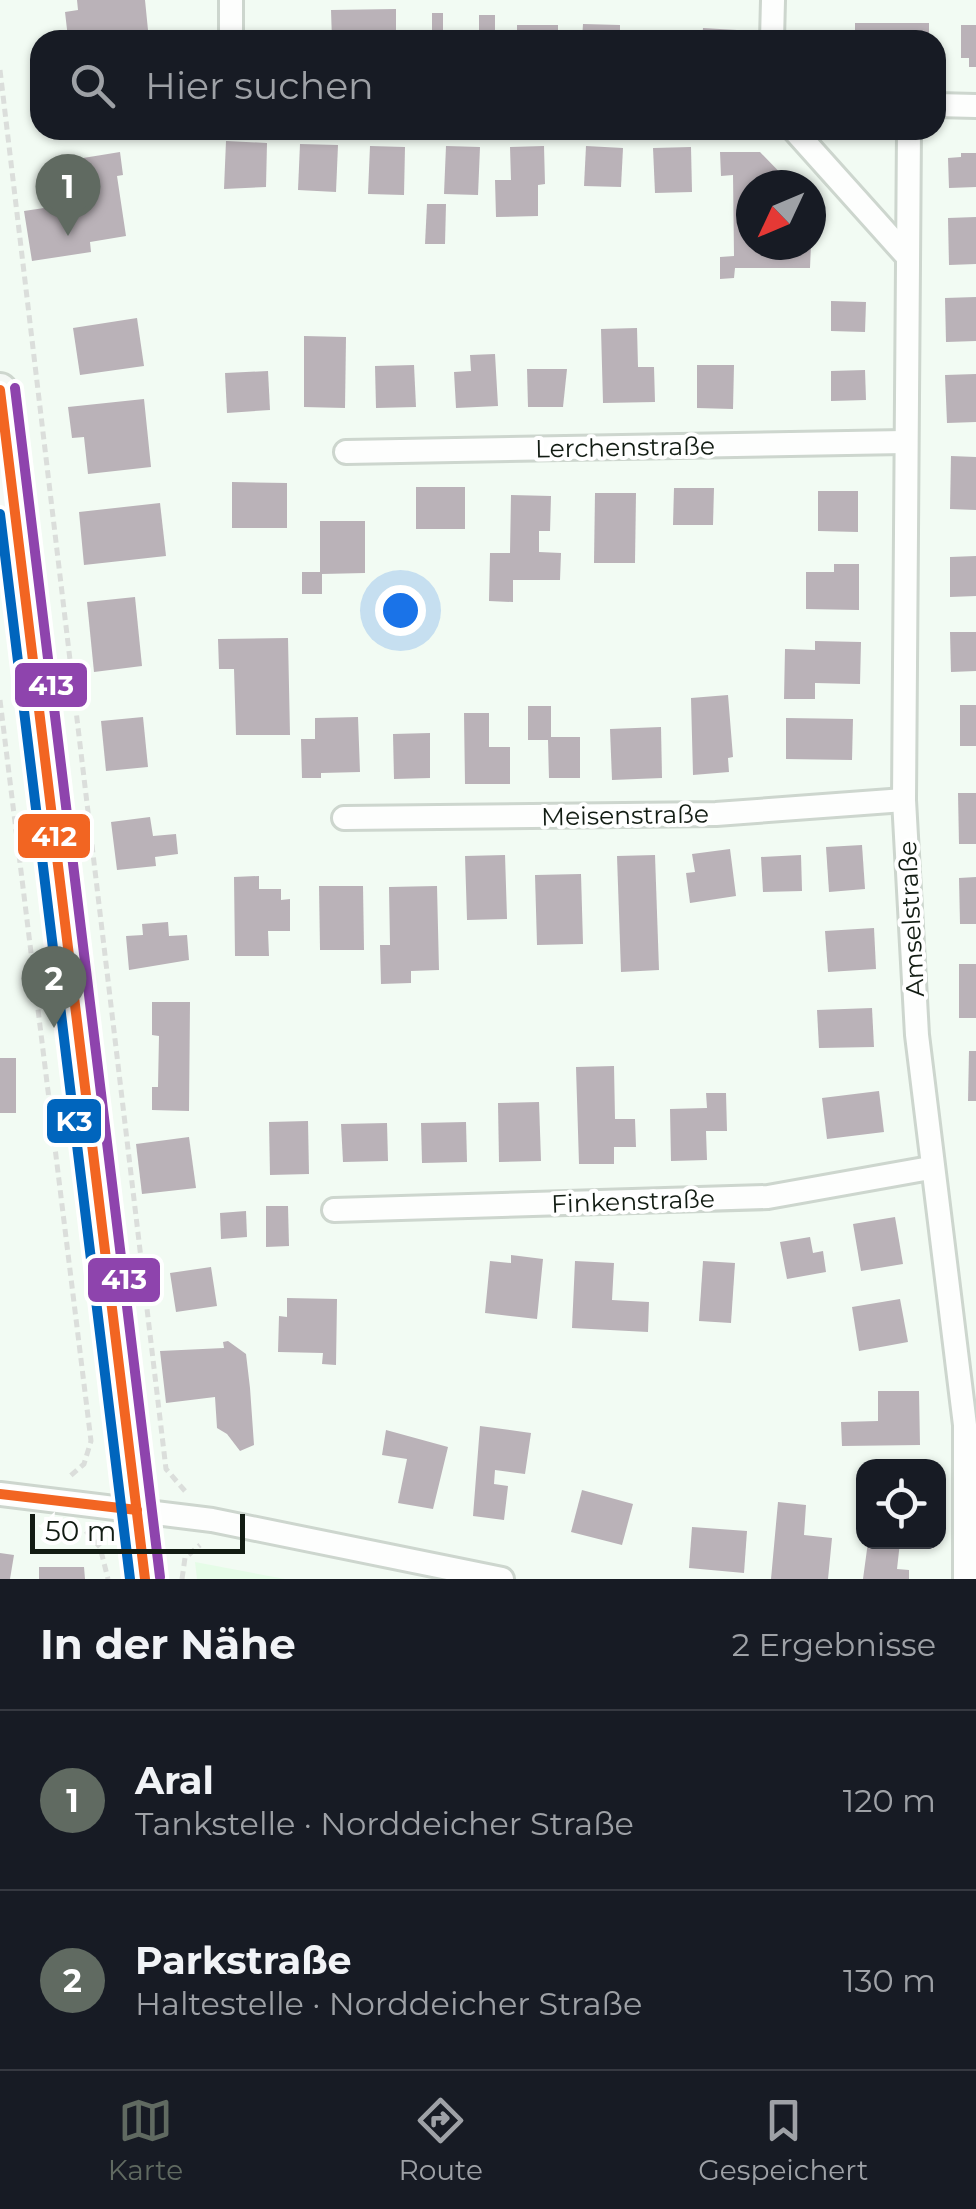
<!DOCTYPE html>
<html lang="de">
<head>
<meta charset="utf-8">
<style>
  :root { --surface:#171b24; --page:#242831; --text:#f1f3f6; --muted:#9ea1a6; --line:#363941; --accent:#606a61 }
  body { margin:0; font-family:Montserrat,sans-serif; background:var(--page); color:var(--text) }
  .controls { position:absolute; right:30px; bottom:30px; display:grid; overflow:hidden; border-radius:20px; box-shadow:0 2px 8px #0004 }
  .controls button { width:90px; height:90px; display:grid; place-items:center; padding:0; border:0; border-bottom:2px solid var(--line); background:var(--surface); color:var(--text); font:50px sans-serif }
  .compass { position:absolute; left:736px; top:170px; width:90px; height:90px; border-radius:50%; background:var(--surface); box-shadow:0 2px 8px #0004; rotate:226deg }
  .scale { position:absolute; left:30px; bottom:25px; width:215px; box-sizing:border-box; padding-left:10px; border:5px solid #121c13; border-top:0; font-size:28px; line-height:35px; white-space:nowrap; color:#121c13; -webkit-text-stroke:8px #fff; paint-order:stroke }
  .you { position:absolute; left:400px; top:610px; width:35px; height:35px; margin:-25px; border:8px solid #fff; border-radius:50%; background:#1a73e8; box-shadow:0 0 0 15px #1a73e833 }
  .badge { display:grid; place-items:center; width:65px; height:65px; border-radius:50%; background:var(--accent); color:#fff; font-size:32px; font-weight:700 }
  .pin { position:absolute; translate:-50% -82px; filter:drop-shadow(0 2px 5px #0008) }
  .pin::after { content:''; position:absolute; top:52px; width:35px; height:30px; background:inherit; clip-path:polygon(0 0,100% 0,50% 100%) }
  .list { margin:0; padding:0; list-style:none }
  h2 { display:flex; justify-content:space-between; align-items:center; height:130px; margin:0; padding:0 40px; font-size:42px }
  h2 small { font-size:32px; font-weight:400; color:var(--muted) }
  .list li { display:grid; grid-template-columns:65px 1fr auto; gap:30px; align-items:center; box-sizing:border-box; height:180px; padding:0 40px; border-top:2px solid var(--line) }
  .list b { display:block; font-size:38px; white-space:nowrap }
  .list p { margin:0; font-size:32px; white-space:nowrap; color:var(--muted) }
  .list em { font-size:32px; font-style:normal; color:var(--muted) }
  .icon { flex:none; width:55px; height:55px; fill:none; stroke:currentColor; stroke-width:2; stroke-linecap:round; stroke-linejoin:round }
  .map { position:relative; flex:none; width:976px; height:1579px; overflow:hidden }
  .search { position:absolute; background:var(--surface); box-shadow:0 2px 8px #0004; left:30px; right:30px; top:30px; height:110px; display:flex; align-items:center; gap:25px; box-sizing:border-box; padding:0 35px; border-radius:30px; color:var(--muted); font-size:38px }
  .sheet { height:490px; background:var(--surface) }
  nav { display:flex; justify-content:space-around; align-items:center; box-sizing:border-box; height:140px; border-top:2px solid var(--line); background:var(--surface); font-size:28px; color:var(--muted) }
  nav a { display:grid; justify-items:center; gap:5px }
  nav .on { color:var(--accent) }
  .map>svg:first-child { display:block }
  .built { fill:#e5fce7 }
  .building { fill:#bab2b8 }
  .lines { fill:none; stroke-linecap:round; stroke-linejoin:round }
  .minor-casing { stroke:#cdd6ce; stroke-width:28 }
  .secondary-casing { stroke:#cdd6ce; stroke-width:38 }
  .path { stroke:#dbdedb; stroke-width:5; stroke-dasharray:8 5; stroke-linecap:butt }
  .minor { stroke:#fdfefd; stroke-width:22 }
  .secondary { stroke:#f4f8f5; stroke-width:32 }
  .bus-1-casing { stroke:#fff; stroke-width:18 }
  .bus-2-casing { stroke:#fff; stroke-width:18 }
  .bus-3-casing { stroke:#fff; stroke-width:18 }
  .bus-1 { stroke:#f26522; stroke-width:10 }
  .bus-2 { stroke:#0065bd; stroke-width:10 }
  .bus-3 { stroke:#8e44ad; stroke-width:10 }
  .labels { text-anchor:middle; dominant-baseline:central; stroke-width:8; stroke-linejoin:round; paint-order:stroke }
  .street-label { font-size:25px; fill:#121c13; stroke:#fff }
  .line-badge { stroke:#fff; stroke-width:4 }
  .badge-label { font-size:28px; text-anchor:middle; font-weight:bold; fill:#fff }
</style>
</head>
<body>
<div class="map">
<svg width="976" height="1579" viewBox="0 0 976 1579">
  <rect width="100%" height="100%" fill="#f2fbf3"/>
  <polygon class="built" points="195,1562 285,1579 197,1579"/>
  <g class="building">
    <polygon points="77,0 145,0 149,40 68,38 65,12 78,10"/>
    <polygon points="396,9 396,40 332,40 331,10"/>
    <polygon points="432,13 443,13 443,34 479,34 479,15 495,15 495,40 432,40"/>
    <rect x="855" y="23" width="74" height="17"/>
    <polygon points="583,24 620,25 620,40 582,40"/>
    <rect x="517" y="25" width="41" height="15"/>
    <polygon points="961,25 976,25 976,67 969,67 969,58 961,58"/>
    <polygon points="703,28 737,30 737,40 702,40"/>
    <polygon points="226,141 267,143 266,187 224,189"/>
    <polygon points="300,144 338,145 336,192 298,190"/>
    <polygon points="370,146 405,147 404,195 368,194"/>
    <polygon points="446,146 480,147 478,195 444,194"/>
    <polygon points="544,146 545,184 538,185 538,216 496,217 495,180 511,180 510,147"/>
    <polygon points="586,146 623,148 621,187 584,186"/>
    <polygon points="691,147 692,192 655,193 653,148"/>
    <polygon points="120,152 123,175 117,176 126,236 90,242 91,252 32,261 24,211 84,202 77,159"/>
    <polygon points="720,152 760,152 792,185 751,185 751,245 811,245 810,268 735,268 734,278 720,279 720,257 734,256 733,175 721,176"/>
    <polygon points="961,153 976,153 976,187 949,188 948,158 961,157"/>
    <polygon points="427,204 446,204 445,244 425,244"/>
    <polygon points="976,217 976,264 949,265 948,218"/>
    <polygon points="976,297 976,341 946,342 945,298"/>
    <polygon points="831,301 866,302 865,332 831,331"/>
    <polygon points="137,318 144,366 80,375 73,328"/>
    <polygon points="637,328 638,367 654,367 655,402 603,403 601,329"/>
    <polygon points="304,336 346,337 345,408 304,407"/>
    <polygon points="495,354 498,406 456,408 454,372 471,371 470,355"/>
    <polygon points="414,365 416,407 376,408 375,366"/>
    <polygon points="697,365 734,365 733,409 697,408"/>
    <polygon points="527,369 567,369 563,407 528,407"/>
    <polygon points="865,370 866,400 831,401 831,371"/>
    <polygon points="268,371 270,410 227,413 225,373"/>
    <polygon points="976,374 976,422 947,423 945,375"/>
    <polygon points="144,399 151,467 88,474 84,437 72,438 68,407"/>
    <polygon points="951,456 976,457 976,510 950,509"/>
    <polygon points="232,482 287,483 287,528 232,528"/>
    <rect x="416" y="487" width="49" height="42"/>
    <polygon points="674,488 714,488 713,525 673,525"/>
    <polygon points="818,491 858,491 858,532 818,531"/>
    <polygon points="595,493 636,493 635,563 594,563"/>
    <polygon points="511,495 551,496 550,531 539,531 539,552 561,553 560,580 513,580 513,602 489,601 490,553 510,553"/>
    <polygon points="160,503 166,556 84,565 79,512"/>
    <polygon points="320,521 365,521 365,573 322,574 322,594 302,594 302,572 320,572"/>
    <polygon points="976,556 976,596 950,597 950,557"/>
    <polygon points="834,564 859,564 859,610 806,609 806,572 834,572"/>
    <polygon points="135,597 142,666 94,672 87,602"/>
    <polygon points="950,632 976,632 976,671 951,672"/>
    <polygon points="288,638 290,735 236,735 234,669 219,669 218,639"/>
    <polygon points="815,641 861,642 860,684 815,683 815,699 784,699 785,649 815,650"/>
    <polygon points="728,695 733,757 728,758 729,772 693,775 691,698"/>
    <rect x="960" y="705" width="16" height="41"/>
    <polygon points="528,706 551,706 551,737 580,737 580,778 549,778 548,740 528,740"/>
    <polygon points="464,713 489,713 489,747 510,747 510,784 465,784"/>
    <polygon points="143,717 148,767 106,771 101,721"/>
    <polygon points="358,717 360,772 321,773 321,778 302,778 301,739 315,739 315,718"/>
    <polygon points="786,718 853,719 852,760 786,759"/>
    <polygon points="661,727 662,778 612,780 610,729"/>
    <polygon points="430,733 430,778 394,779 393,734"/>
    <polygon points="958,793 976,793 976,844 959,844"/>
    <polygon points="150,817 153,836 176,834 178,854 155,857 156,866 117,870 111,822"/>
    <polygon points="862,845 865,889 829,892 826,847"/>
    <polygon points="730,849 736,896 690,903 686,873 695,872 692,854"/>
    <polygon points="505,855 507,919 467,920 465,856"/>
    <polygon points="655,855 659,970 621,972 617,856"/>
    <polygon points="801,855 802,891 763,892 761,857"/>
    <polygon points="581,874 583,944 537,945 535,875"/>
    <polygon points="259,876 259,889 281,889 281,900 290,899 290,931 268,931 269,956 235,956 234,877"/>
    <polygon points="976,877 976,924 960,924 959,878"/>
    <polygon points="319,886 363,886 364,950 320,950"/>
    <polygon points="437,886 439,970 411,971 411,983 381,984 380,945 390,945 389,887"/>
    <polygon points="168,922 169,936 187,935 189,960 129,970 126,936 143,935 142,924"/>
    <polygon points="874,928 876,969 828,972 825,931"/>
    <rect x="959" y="964" width="17" height="54"/>
    <polygon points="152,1002 190,1002 189,1111 152,1110 152,1087 158,1087 159,1036 152,1035"/>
    <polygon points="872,1008 874,1047 819,1048 817,1010"/>
    <polygon points="969,1051 976,1051 976,1101 968,1101"/>
    <rect x="0" y="1058" width="16" height="55"/>
    <polygon points="614,1066 615,1119 635,1119 636,1147 614,1147 614,1164 579,1164 576,1067"/>
    <polygon points="879,1091 884,1132 827,1139 822,1098"/>
    <polygon points="706,1093 726,1093 727,1131 706,1131 707,1160 671,1161 670,1109 707,1108"/>
    <polygon points="539,1102 541,1161 499,1162 498,1103"/>
    <polygon points="308,1121 309,1174 270,1175 269,1122"/>
    <polygon points="466,1122 467,1162 422,1163 421,1123"/>
    <polygon points="387,1123 388,1161 343,1162 341,1124"/>
    <polygon points="189,1137 196,1188 142,1194 136,1144"/>
    <polygon points="266,1206 288,1206 289,1246 266,1247"/>
    <polygon points="246,1211 247,1237 221,1239 220,1213"/>
    <polygon points="895,1217 903,1264 861,1271 853,1224"/>
    <polygon points="810,1237 813,1253 823,1251 826,1272 787,1279 780,1242"/>
    <polygon points="511,1255 543,1259 537,1319 485,1313 490,1261 511,1263"/>
    <polygon points="575,1261 614,1263 612,1300 649,1302 648,1332 572,1328"/>
    <polygon points="703,1261 735,1263 731,1323 699,1321"/>
    <polygon points="211,1267 217,1306 176,1312 170,1273"/>
    <polygon points="287,1298 337,1299 336,1365 322,1364 323,1353 278,1352 279,1316 287,1317"/>
    <polygon points="900,1299 908,1342 859,1351 852,1307"/>
    <polygon points="228,1341 246,1354 250,1388 254,1445 240,1451 227,1434 217,1428 215,1397 166,1403 160,1351 224,1348 223,1342"/>
    <polygon points="878,1391 919,1391 920,1445 842,1446 841,1422 878,1421"/>
    <polygon points="480,1426 531,1433 525,1474 495,1470 494,1484 508,1486 504,1520 473,1516"/>
    <polygon points="386,1430 448,1447 433,1509 398,1503 407,1459 382,1455"/>
    <polygon points="582,1490 633,1504 622,1545 571,1532"/>
    <polygon points="778,1502 806,1505 804,1535 832,1538 828,1579 771,1579"/>
    <polygon points="692,1527 747,1531 744,1573 689,1568"/>
    <polygon points="868,1542 900,1542 897,1569 909,1570 909,1579 863,1579"/>
    <polygon points="0,1553 14,1555 10,1579 0,1579"/>
    <polygon points="39,1567 84,1567 85,1579 39,1579"/>
  </g>
  <g class="lines">
    <defs>
      <g id="minor">
        <polyline points="231,0 231,40"/>
        <polyline points="772,40 773,0"/>
        <polyline points="936,105 976,106"/>
        <polyline points="794,130 907,256"/>
        <polyline points="909,130 904,800 917,1035 965,1425 965,1579"/>
        <polyline points="346,452 904,442"/>
        <polyline points="344,818 716,814 904,800"/>
        <polyline points="334,1210 768,1197 930,1168"/>
        <polyline points="0,1494 212,1520 502,1579"/>
      </g>
      <polyline id="secondary" points="0,390 145,1579"/>
    </defs>
    <use href="#minor" class="minor-casing"/>
    <use href="#secondary" class="secondary-casing"/>
    <g class="path">
      <polyline points="0,70 166,1469 185,1491"/>
      <polyline points="0,700 91,1441 84,1464 68,1478"/>
      <polyline points="86,1531 100,1547 108,1579"/>
      <polyline points="182,1579 185,1558 200,1545"/>
    </g>
    <use href="#minor" class="minor"/>
    <use href="#secondary" class="secondary"/>
    <defs>
      <g id="bus-1">
        <polyline points="0,390 145,1579"/>
        <polyline points="0,1494 137,1510"/>
      </g>
      <polyline id="bus-2" points="0,514 130,1579"/>
      <polyline id="bus-3" points="15,388 160,1577"/>
    </defs>
    <use href="#bus-1" class="bus-1-casing"/>
    <use href="#bus-2" class="bus-2-casing"/>
    <use href="#bus-3" class="bus-3-casing"/>
    <use href="#bus-1" class="bus-1"/>
    <use href="#bus-2" class="bus-2"/>
    <use href="#bus-3" class="bus-3"/>
  </g>
  <g class="labels">
    <g class="street-label">
      <text transform="translate(625 447) rotate(-1)">Lerchenstraße</text>
      <text transform="translate(625 815) rotate(-1)">Meisenstraße</text>
      <text transform="translate(911 919) rotate(-93)">Amselstraße</text>
      <text transform="translate(633 1201) rotate(-2)">Finkenstraße</text>
    </g>
  </g>
  <g class="line-badge">
    <rect x="13" y="661" width="76" height="48" rx="10" fill="#8e44ad"/>
    <rect x="16" y="812" width="76" height="48" rx="10" fill="#f26522"/>
    <rect x="45" y="1097" width="58" height="48" rx="10" fill="#0065bd"/>
    <rect x="86" y="1256" width="76" height="48" rx="10" fill="#8e44ad"/>
  </g>
  <g class="badge-label">
    <text x="51" y="695">413</text>
    <text x="54" y="846">412</text>
    <text x="74" y="1131">K3</text>
    <text x="124" y="1289">413</text>
  </g>
</svg>
<div class="controls">
<button><svg class="icon" aria-label="locate" viewBox="0 0 24 24"><circle cx="12" cy="12" r="6"/><path d="M12 2v4M12 18v4M2 12h4M18 12h4"/></svg></button>
</div>
<svg class="compass" viewBox="-18 -18 36 36"><path d="M0-13l5 13h-10z" fill="#e53935"/><path d="M0 13l5-13h-10z" fill="#9ea1a6"/></svg>
<div class="scale">50 m</div>
<div class="you"></div>
<div class="pin badge" style="left:68px;top:236px">1</div>
<div class="pin badge" style="left:54px;top:1028px">2</div>
<div class="search"><svg class="icon" aria-label="search" viewBox="0 0 24 24"><circle cx="10" cy="10" r="6"/><path d="M15 15l6 6"/></svg>Hier suchen</div>
</div>
<section class="sheet">
<h2>In der Nähe<small>2 Ergebnisse</small></h2>
<ul class="list">
<li><span class="badge">1</span><div><b>Aral</b><p>Tankstelle · Norddeicher Straße</p></div><em>120 m</em></li>
<li><span class="badge">2</span><div><b>Parkstraße</b><p>Haltestelle · Norddeicher Straße</p></div><em>130 m</em></li>
</ul>
</section>
<nav>
<a class="on"><svg class="icon" aria-label="map" viewBox="0 0 24 24"><path d="M3 6l6-2 6 2 6-2v14l-6 2-6-2-6 2zM9 4v14M15 6v14"/></svg>Karte</a>
<a><svg class="icon" aria-label="directions" viewBox="0 0 24 24"><path d="M12 3l9 9-9 9-9-9zM9 14v-3h6M13 9l2 2-2 2"/></svg>Route</a>
<a><svg class="icon" aria-label="saved" viewBox="0 0 24 24"><path d="M7 4h10v16l-5-4-5 4z"/></svg>Gespeichert</a>
</nav>
</body>
</html>
